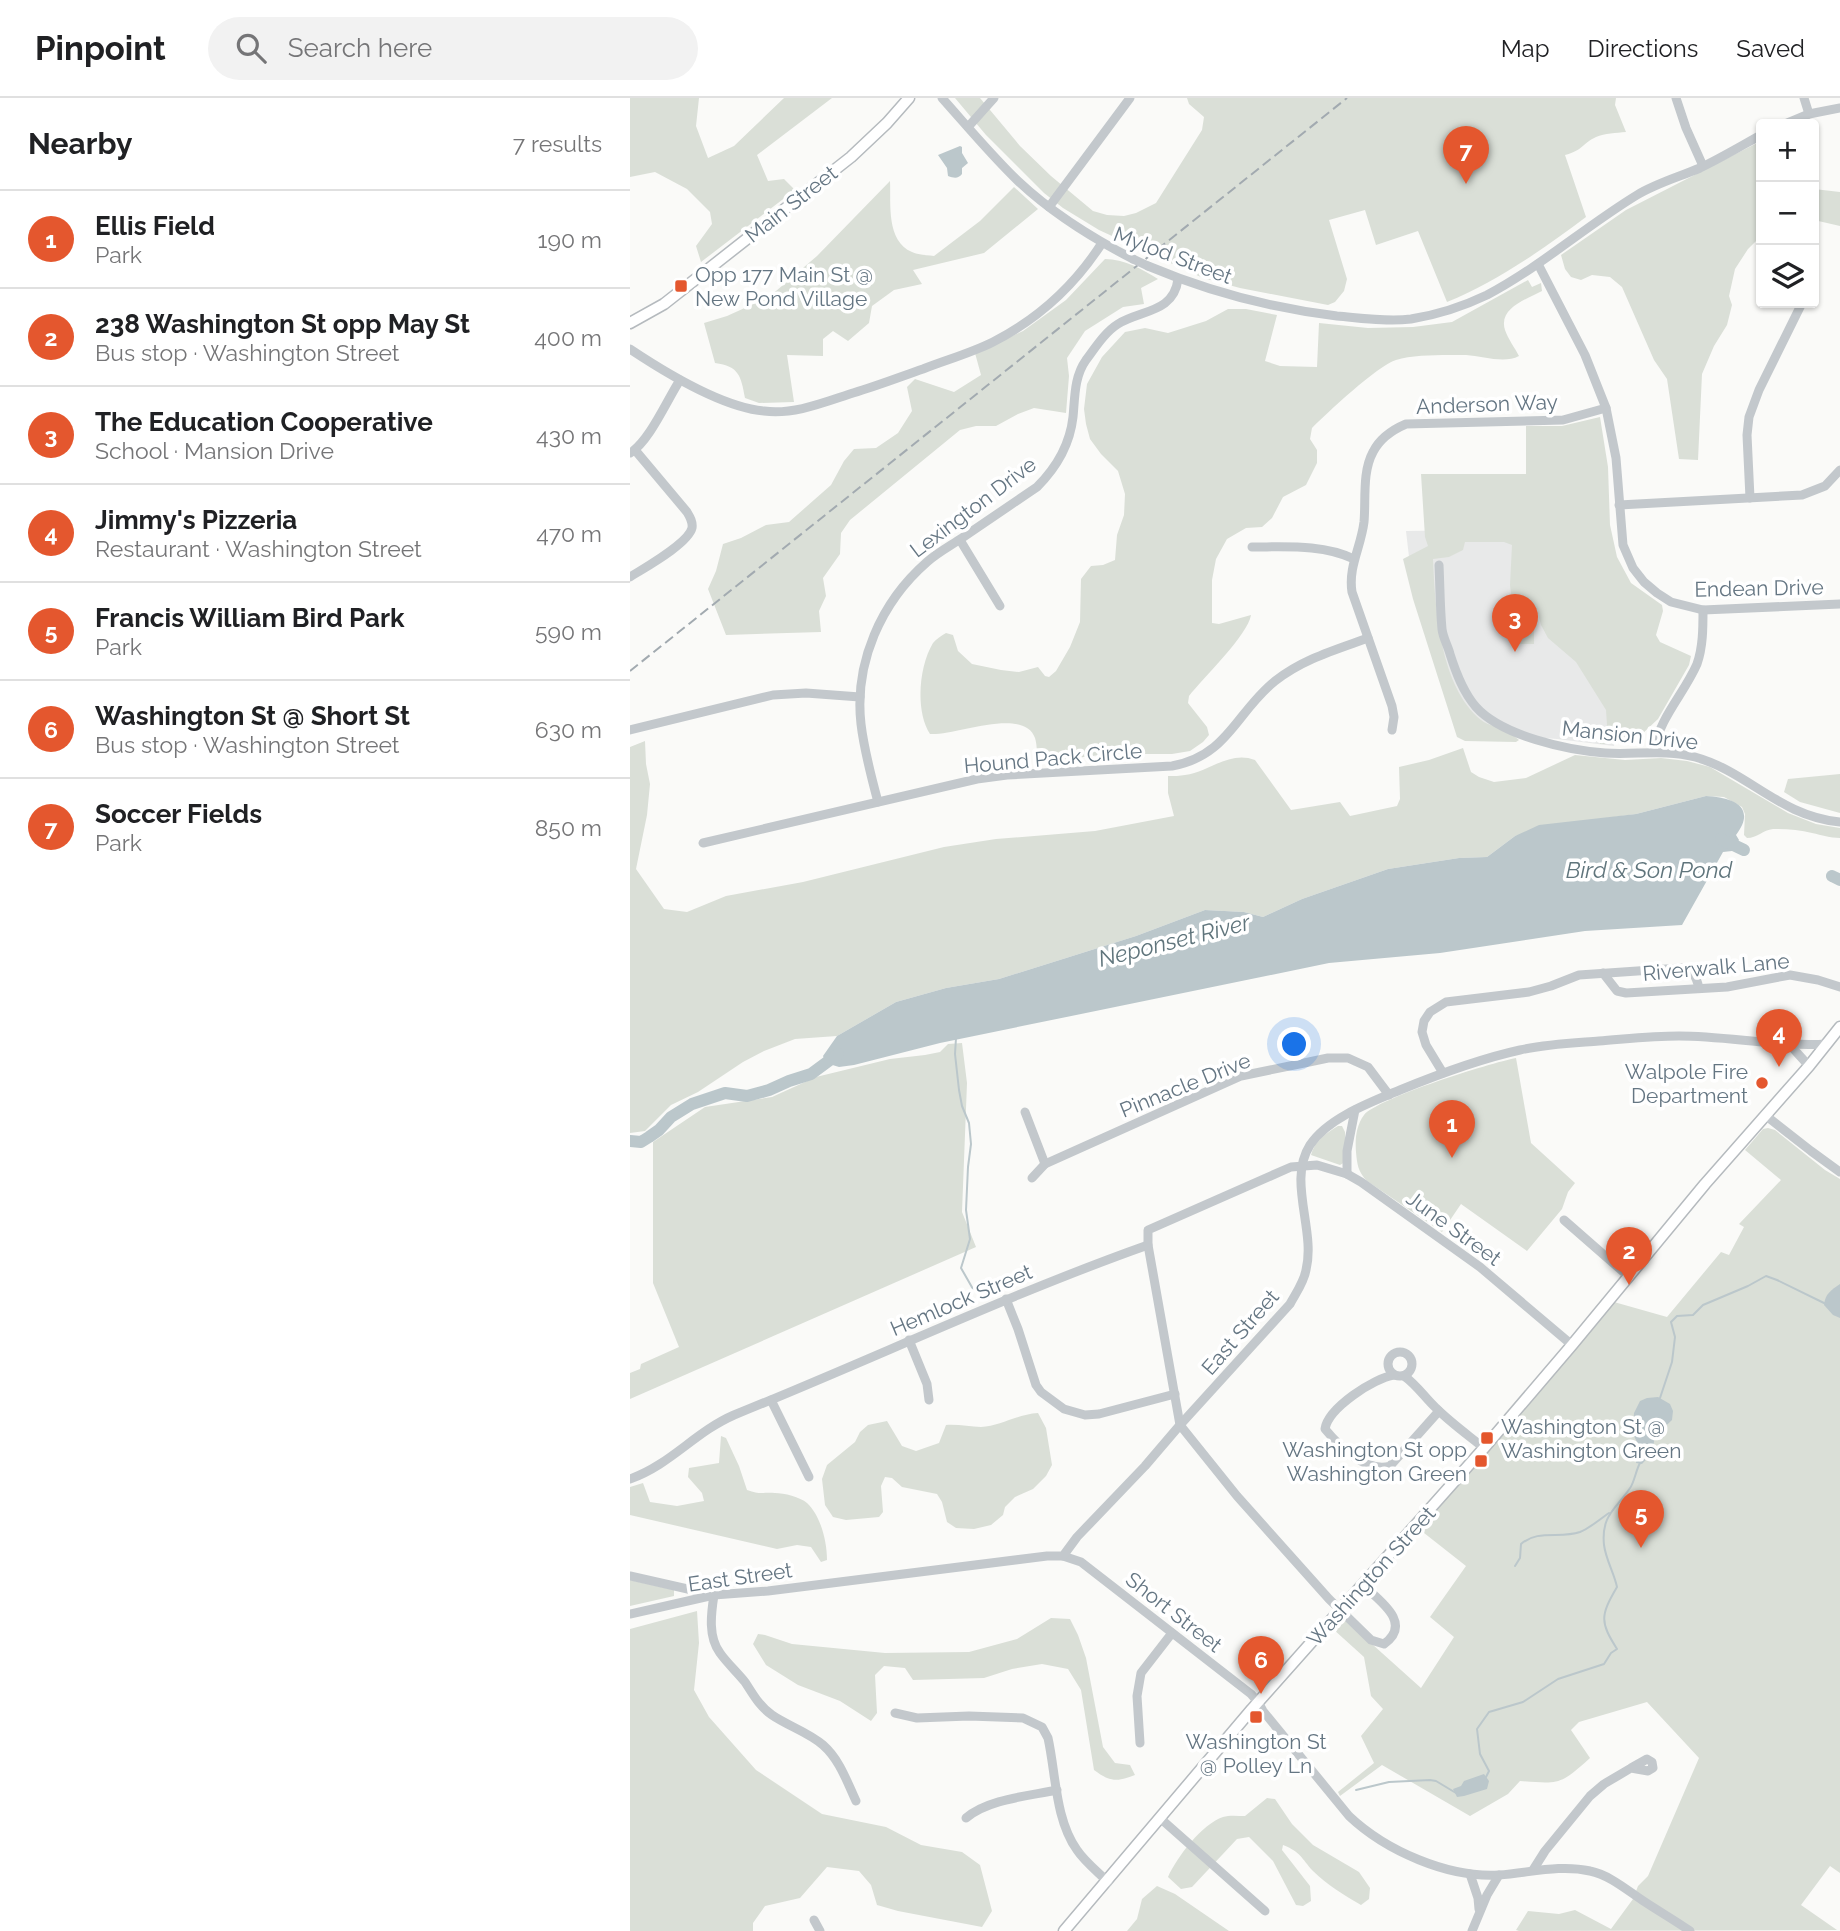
<!DOCTYPE html>
<html lang="en">
<head>
<meta charset="utf-8">
<style>
  :root { --surface:#fff; --page:#f2f2f2; --text:#202124; --muted:#757577; --line:#e0e0e0; --accent:#e4572e }
  body { margin:0; font-family:Raleway,sans-serif; background:var(--page); color:var(--text) }
  .controls { position:absolute; right:21px; top:21px; display:grid; overflow:hidden; border-radius:7px; box-shadow:0 2px 5px #0004 }
  .controls button { width:63px; height:63px; display:grid; place-items:center; padding:0; border:0; border-bottom:2px solid var(--line); background:var(--surface); color:var(--text); font:35px sans-serif }
  .you { position:absolute; left:665px; top:947px; width:24px; height:24px; margin:-18px; border:5px solid #fff; border-radius:50%; background:#1a73e8; box-shadow:0 0 0 10px #1a73e833 }
  .badge { display:grid; place-items:center; width:46px; height:46px; border-radius:50%; background:var(--accent); color:#fff; font-size:23px; font-weight:700 }
  .pin { position:absolute; translate:-50% -58px; filter:drop-shadow(0 2px 4px #0008) }
  .pin::after { content:''; position:absolute; top:37px; width:24px; height:21px; background:inherit; clip-path:polygon(0 0,100% 0,50% 100%) }
  .list { margin:0; padding:0; list-style:none }
  h2 { display:flex; justify-content:space-between; align-items:center; height:91px; margin:0; padding:0 28px; font-size:30px }
  h2 small { font-size:23px; font-weight:400; color:var(--muted) }
  .list li { display:grid; grid-template-columns:46px 1fr auto; gap:21px; align-items:center; box-sizing:border-box; height:98px; padding:0 28px; border-top:2px solid var(--line) }
  .list b { display:block; font-size:26px; white-space:nowrap }
  .list p { margin:0; font-size:23px; white-space:nowrap; color:var(--muted) }
  .list em { font-size:23px; font-style:normal; color:var(--muted) }
  .icon { flex:none; width:38px; height:38px; fill:none; stroke:currentColor; stroke-width:2; stroke-linecap:round; stroke-linejoin:round }
  .map { position:relative; flex:none; width:1210px; height:1833px; overflow:hidden }
  header { display:flex; align-items:center; gap:42px; box-sizing:border-box; height:98px; padding:0 35px; background:var(--surface); border-bottom:2px solid var(--line) }
  header strong { font-size:33px }
  nav { display:flex; gap:38px; margin-inline-start:auto; font-size:24px }
  .search { width:490px; height:63px; background:var(--page); display:flex; align-items:center; gap:18px; box-sizing:border-box; padding:0 24px; border-radius:38px; color:var(--muted); font-size:26px }
  main { display:flex }
  aside { flex:1; background:var(--surface) }
  .map>svg:first-child { display:block }
  .built { fill:#e8e9e9 }
  .green { fill:#dadfd7 }
  .water { fill:#bbc7cb }
  .lines { fill:none; stroke-linecap:round; stroke-linejoin:round }
  .stream { stroke:#bbc7cb; stroke-width:2 }
  .river { stroke:#bbc7cb; stroke-width:12 }
  .major-casing { stroke:#b5babe; stroke-width:13 }
  .minor { stroke:#c3c8cc; stroke-width:9 }
  .major { stroke:#fff; stroke-width:10 }
  .rail { stroke:#a2aab0; stroke-width:2; stroke-dasharray:10 5; stroke-linecap:butt }
  .minor-bridge { stroke:#c3c8cc; stroke-width:9 }
  .poi-dot { fill:#e4572e; stroke:#fff; stroke-width:2.5 }
  .labels { text-anchor:middle; dominant-baseline:central; stroke-width:7; stroke-linejoin:round; paint-order:stroke }
  .street-label { font-size:21px; fill:#657683; stroke:#fff }
  .poi-label { font-size:21px; fill:#657683; stroke:#fff; text-anchor:start }
  .water-label { font-size:23px; font-style:italic; fill:#60757c; stroke:#fff }
</style>
</head>
<body>
<header>
<strong>Pinpoint</strong>
<div class="search"><svg class="icon" aria-label="search" viewBox="0 0 24 24"><circle cx="10" cy="10" r="6"/><path d="M15 15l6 6"/></svg>Search here</div>
<nav><a>Map</a><a>Directions</a><a>Saved</a></nav>
</header>
<main>
<aside>
<h2>Nearby<small>7 results</small></h2>
<ul class="list">
<li><span class="badge">1</span><div><b>Ellis Field</b><p>Park</p></div><em>190 m</em></li>
<li><span class="badge">2</span><div><b>238 Washington St opp May St</b><p>Bus stop · Washington Street</p></div><em>400 m</em></li>
<li><span class="badge">3</span><div><b>The Education Cooperative</b><p>School · Mansion Drive</p></div><em>430 m</em></li>
<li><span class="badge">4</span><div><b>Jimmy's Pizzeria</b><p>Restaurant · Washington Street</p></div><em>470 m</em></li>
<li><span class="badge">5</span><div><b>Francis William Bird Park</b><p>Park</p></div><em>590 m</em></li>
<li><span class="badge">6</span><div><b>Washington St @ Short St</b><p>Bus stop · Washington Street</p></div><em>630 m</em></li>
<li><span class="badge">7</span><div><b>Soccer Fields</b><p>Park</p></div><em>850 m</em></li>
</ul>
</aside>
<div class="map">
<svg width="1210" height="1833" viewBox="0 0 1210 1833">
  <rect width="100%" height="100%" fill="#fafaf8"/>
  <polygon class="built" points="913,431 988,619 984,648 927,641 830,633 779,459 776,433"/>
  <g class="green">
    <polygon points="0,0 69,0 66,28 78,60 104,48 154,0 202,0 127,57 138,83 154,81 165,92 71,164 66,148 82,126 80,114 57,91 25,74 0,79"/>
    <path d="M325 0H350L390 48 421 78 463 113 477 117 494 118 506 115 526 105 572 32 574 19 559 6 557 0H986L985 7 996 34C986 35 975 35 966 39 953 45 952 53 935 57L956 119C913 151 867 184 817 204L788 133 746 147 735 112 699 122 717 181 714 193 705 204 698 207 610 190 573 180 469 132 433 110 414 95 356 37Z"/>
    <polygon points="1131,43 1131,138 1118,151 1105,171 1099,198 1102,207 1097,227 1084,248 1072,276 1068,362 1049,361 1037,281 1024,262 992,189 980,179 962,177 951,182 941,179 935,171 931,157 996,112"/>
    <path d="M260 83C261 106 256 143 282 154 288 157 297 157 304 158L350 123 384 89 408 111 354 155 283 172 292 186 264 192 242 208 239 225 218 243 203 233 193 241V258L157 257 164 304 129 305 115 300C111 278 109 268 85 265L74 225 97 218 139 199 187 158Z"/>
    <polygon points="1184,91 1210,94 1210,128 1184,122"/>
    <path d="M475 161C494 161 512 171 528 181L511 190 514 206 493 209 455 233 437 260 439 278 436 315 404 310 388 316 366 328H346L330 332 220 422 211 435 210 456 193 480 196 498 189 513 191 534 96 537 78 491 86 473 93 446 111 440 136 427 159 424 201 387 214 363 224 351 246 350 268 335 282 313 277 289 285 281 324 294 351 277 345 255 393 233 436 202Z"/>
    <path d="M898 182 902 189 911 185 912 193C897 201 868 210 875 232 878 241 885 250 889 258 874 266 853 258 836 257 816 257 785 256 766 262 747 268 697 315 682 330L680 341 687 352V365L676 387 653 399 642 420 632 429 616 430 597 441 586 461 582 482V525L589 526 621 517C618 537 573 580 559 598L558 605 577 629 579 637 573 644 560 653 542 656H479L411 664 407 662C407 655 407 646 405 640 394 608 324 638 300 636 285 613 289 568 303 545 306 541 311 538 316 535L323 537 328 553 342 566 371 572 389 574 408 569 415 578 419 579 426 573 440 549 450 524 451 481 461 468 473 467 485 462 487 437 494 417 495 396 488 373 471 356 460 341 456 326 454 311 457 286 472 259 495 234 515 230 538 235 576 223 598 211H616L647 217 635 263 650 268 687 269 689 225 738 230 783 229 822 224Z"/>
    <path d="M970 319 978 369 980 427 987 459 1001 485 1032 507 1033 513 1026 537 1030 544 1061 558 1059 567 1028 621 1012 636 1009 642 1003 646H970L977 627 976 612 946 564 918 540 911 527 907 512 898 502 886 500 881 496 880 487 882 447 874 444H835L833 452 819 459 803 461C805 510 810 589 851 622 858 628 868 628 876 632 880 635 885 639 889 642L886 644 835 643 827 639 783 501 773 461 798 448 795 439 791 376H896V328H932Z"/>
    <polygon points="888,523 904,524 904,546 888,546"/>
    <path d="M15 643 16 666 20 686 17 717 6 771 34 811 57 814 96 798 173 784 314 749 366 741 465 733 544 718 538 695V678C544 678 550 678 555 677 579 674 600 652 625 662L661 712 710 704 720 718 767 708 770 701 769 669 799 662 833 650 841 674 849 679 864 684 896 680 945 657 995 662 1031 660 1057 663 1080 669 1158 715 1186 726 1210 730V740C1200 740 1192 737 1182 735 1170 732 1156 731 1143 731 1133 732 1127 740 1117 740L1114 737 1115 716 1112 709 1094 699 1076 698 1006 716 962 722 885 738 857 759 829 760 758 771 672 801 633 819 614 814 575 812 506 838 369 881 316 890 266 904 207 938 165 941 134 953 113 964 68 994 41 1007 15 1033 0 1035V649Z"/>
    <polygon points="1210,676 1210,715 1170,704 1154,694 1158,681"/>
    <polygon points="332,945 337,985 332,1114 346,1149 0,1301 0,1275 10,1271 11,1266 49,1249 23,1185 23,1044 75,1009 142,999 186,979 260,961 295,957 310,954 318,946"/>
    <path d="M886 960 901 1045 945 1085 938 1094 932 1111 897 1153 831 1106 812 1134 737 1083C728 1074 727 1066 726 1054 725 1041 726 1028 734 1017 748 1000 860 965 886 960Z"/>
    <path d="M708 1028H712L715 1034V1064L710 1067 681 1057C684 1044 696 1035 708 1028Z"/>
    <path d="M1138 1030 1145 1032 1195 1072 1210 1081V1775L1200 1768 1171 1807 1207 1832 889 1833 886 1832 898 1813 929 1816 945 1812 981 1831 1003 1801 1008 1788 1018 1778 1069 1660 1017 1604 949 1624 941 1632 960 1660C930 1687 930 1686 890 1683L878 1696 840 1718 752 1667 710 1698 708 1694 744 1665 731 1638 753 1611 741 1598 734 1559 703 1531 713 1520 791 1590 824 1539 800 1519 836 1468 789 1431 984 1204 1037 1219 1091 1154 1099 1157 1114 1129 1109 1126 1151 1082 1115 1052 1133 1031Z"/>
    <path d="M408 1315 416 1330 422 1367 416 1378 403 1391 385 1399 375 1409 373 1417 361 1427 344 1431 326 1430 317 1424 312 1404 307 1396 272 1389 262 1380 255 1379 251 1388 253 1414 249 1419 216 1422 203 1419 195 1407 192 1381 197 1367 225 1344 230 1334 238 1327 257 1323 272 1348 286 1353 309 1345 316 1327C328 1326 340 1329 351 1329 371 1328 388 1316 408 1315Z"/>
    <path d="M91 1338 96 1340 109 1368 117 1392C131 1397 132 1394 145 1395 154 1395 170 1399 177 1405 191 1418 197 1444 197 1462L191 1464 181 1449 167 1447 147 1451 0 1417V1389L13 1385 20 1404 47 1408 74 1403 72 1395 58 1379 59 1370 89 1365Z"/>
    <polygon points="0,1482 44,1492 44,1498 0,1508"/>
    <polygon points="67,1513 69,1545 64,1592 79,1619 126,1672 192,1716 256,1729 291,1747 332,1754 350,1767 362,1813 352,1829 268,1813 247,1807 241,1787 229,1773 197,1769 170,1800 135,1808 123,1825 123,1833 0,1833 0,1531"/>
    <path d="M421 1520 440 1521 448 1537 456 1560 473 1649 485 1665 500 1667 505 1677C487 1684 480 1684 464 1672L451 1592 438 1571 412 1566 382 1571 354 1580 283 1582 275 1570 254 1568 245 1577 247 1615 241 1623 210 1603 168 1587 136 1567 123 1546 128 1536 135 1537 162 1546 255 1555 339 1554 387 1541Z"/>
    <path d="M637 1700 645 1701 662 1726 683 1747 729 1774 740 1790 739 1801 731 1807C714 1797 697 1787 683 1773 671 1760 671 1754 653 1747L652 1752 680 1788 681 1803 673 1808 666 1807 643 1763 619 1739 607 1741 562 1789 551 1791 538 1779C547 1759 572 1726 593 1719 599 1717 608 1718 615 1718Z"/>
    <polygon points="527,1788 545,1796 599,1833 497,1833 507,1821 512,1801"/>
  </g>
  <g class="water">
    <path d="M330 48 332 49V55L338 65 332 70V76C328 81 324 80 318 78L317 70 308 57Z"/>
    <path d="M1076 698C1101 699 1128 708 1106 737L1109 742 1102 753 1093 754 1052 827 955 833 810 855 699 865 310 945 224 967 209 969 196 965 193 958 207 938 266 904 316 890 369 881 506 838 575 812 614 814 633 819 672 801 758 771 829 760 857 759 885 738 909 727 1006 716Z"/>
    <path d="M1210 1186V1220L1203 1217 1194 1207C1195 1196 1201 1192 1210 1186Z"/>
    <polygon points="1028,1299 1040,1306 1043,1313 1042,1322 1025,1338 1022,1355 1012,1366 1006,1365 1009,1348 1003,1336 1004,1315 1010,1303 1017,1300"/>
    <polygon points="854,1676 859,1683 857,1691 834,1698 827,1699 823,1691 831,1688 834,1683"/>
  </g>
  <g class="lines">
    <g class="stream">
      <polyline points="326,940 325,956 329,992 332,1008 339,1025 341,1046 338,1069 336,1112 340,1141 331,1170 343,1191"/>
      <polyline points="1030,1300 1042,1264 1045,1239 1041,1224 1047,1218 1063,1217 1073,1207 1118,1188 1136,1178 1147,1182 1196,1206"/>
      <path d="M885 1468 890 1460 891 1446C908 1431 930 1441 950 1434 960 1430 970 1421 979 1415"/>
      <path d="M856 1679 859 1673 850 1656 847 1631 859 1614 893 1604 928 1581 974 1566 981 1555 987 1551C970 1524 970 1518 987 1489 984 1475 976 1462 974 1447 971 1417 986 1411 1000 1390 1004 1385 1006 1372 1010 1365"/>
      <polyline points="726,1692 759,1684 800,1682 806,1683 826,1695"/>
    </g>
    <g class="river">
      <polyline points="1091,741 1114,752"/>
      <polyline points="1202,778 1210,782"/>
      <polyline points="0,1043 11,1044 19,1039 29,1032 41,1019 62,1006 95,995 117,998 139,992 159,983 181,976 208,956"/>
    </g>
    <defs>
      <g id="major">
        <polyline points="0,225 34,206 221,59 257,25 279,0"/>
        <polyline points="434,1833 622,1611 854,1350 942,1247 1075,1086 1179,968 1210,929"/>
      </g>
    </defs>
    <use href="#major" class="major-casing"/>
    <g class="minor">
      <path d="M312 0C337 28 361 57 388 83 422 115 462 140 503 161"/>
      <polyline points="1046,0 1056,30 1073,68"/>
      <polyline points="1174,0 1179,16"/>
      <polyline points="1155,26 1179,16 1210,10"/>
      <polyline points="338,29 364,0"/>
      <polyline points="419,109 500,0"/>
      <polyline points="908,166 955,257 976,310 986,360 993,447 1003,470 1014,484 1027,495 1041,504 1073,512 1210,506"/>
      <path d="M518 168C580 194 640 210 707 218 731 220 756 224 781 221 806 217 834 208 857 197 910 169 956 128 1007 97 1027 85 1049 79 1070 70 1091 60 1111 48 1131 37"/>
      <path d="M0 251C36 275 91 309 134 313 164 317 195 304 223 295 247 288 270 279 293 271 316 262 341 255 363 244 408 221 445 187 472 145"/>
      <path d="M0 355C19 344 37 302 50 282"/>
      <polyline points="1120,400 1117,337 1119,319 1129,292 1172,205"/>
      <polyline points="989,407 1172,397 1195,388 1210,372"/>
      <polyline points="330,442 370,508"/>
      <path d="M622 449C656 449 693 446 724 461"/>
      <path d="M809 467C810 488 810 510 812 531 813 540 818 548 820 556 826 575 833 594 846 609 872 638 937 652 975 655 1006 657 1035 651 1065 659 1119 674 1149 718 1210 724"/>
      <path d="M0 479C14 470 58 446 62 430 63 424 60 419 57 414L5 352"/>
      <polyline points="0,632 143,597 176,595 230,599"/>
      <path d="M762 632 764 619 762 608 722 494C718 469 731 449 734 424 736 402 732 374 743 354 750 340 762 332 776 326L933 322 976 310"/>
      <path d="M1024 653C1029 620 1054 596 1067 566 1073 549 1073 530 1073 512"/>
      <path d="M248 704C241 678 234 652 231 626 224 565 251 504 297 464 307 455 320 448 332 440 357 423 382 406 407 389 426 370 440 346 443 319 445 299 444 279 456 262 465 250 475 234 488 226 510 212 544 215 548 181"/>
      <path d="M73 745 347 681 377 677 542 668C598 658 606 614 645 583 673 561 705 552 738 540"/>
      <polyline points="973,875 987,893 996,895 1097,889 1160,877 1188,882 1210,889"/>
      <polyline points="1160,947 1179,968"/>
      <path d="M813 975 796 947 792 934 794 923 800 914 816 904 899 894 921 888 949 877 1051 870C1064 873 1066 878 1069 890"/>
      <polyline points="395,1014 415,1066"/>
      <polyline points="1135,1017 1181,1053 1210,1074"/>
      <polyline points="717,1076 717,1053 725,1012"/>
      <polyline points="402,1080 415,1066 611,978 679,964 698,960 718,960 738,969 759,997"/>
      <polyline points="934,1122 998,1178"/>
      <polyline points="376,1201 388,1231 406,1287 411,1294 434,1311 455,1317 469,1316 545,1296"/>
      <polyline points="279,1242 297,1286 299,1302"/>
      <circle cx="770" cy="1266" r="12"/>
      <path d="M764 1277C744 1280 698 1310 695 1331 709 1348 736 1375 760 1368L809 1313"/>
      <path d="M774 1278C787 1287 795 1300 806 1310 821 1325 838 1337 854 1350"/>
      <polyline points="141,1302 179,1379"/>
      <path d="M0 1381C40 1367 65 1334 104 1317 243 1261 377 1197 518 1147"/>
      <path d="M433 1458 451 1464 621 1596 628 1604 633 1613 719 1718C756 1753 818 1780 869 1777 899 1775 930 1766 960 1773 980 1777 998 1793 1015 1804 1030 1814 1046 1823 1060 1833"/>
      <path d="M0 1478 84 1497C81 1516 78 1539 90 1555 97 1565 107 1574 115 1584 123 1596 129 1608 142 1617 158 1628 178 1634 193 1647 210 1662 217 1684 226 1703"/>
      <path d="M733 1487C750 1503 783 1525 754 1546L741 1542 699 1501 607 1398 550 1327 518 1147V1132L661 1069 687 1067 717 1076 731 1084 850 1169 942 1247"/>
      <path d="M0 1516 84 1497 138 1493 417 1458H433L447 1439 515 1368 550 1327 660 1206C666 1195 674 1184 676 1172 686 1132 657 1083 680 1047 698 1020 741 1004 770 992 809 976 849 961 890 952 916 946 943 945 969 943 996 941 1022 938 1049 938 1098 938 1147 949 1197 946"/>
      <path d="M265 1615 287 1620 339 1618 393 1620 412 1629 418 1640C426 1676 425 1721 447 1752 455 1764 468 1774 478 1784"/>
      <polyline points="510,1645 507,1598 511,1575 542,1535"/>
      <path d="M336 1720C358 1701 399 1698 427 1692"/>
      <polyline points="531,1721 635,1813"/>
      <polyline points="903,1772 915,1753 960,1698 974,1686 1001,1670 1018,1673 1023,1670 1022,1664 1017,1661 1001,1670"/>
      <polyline points="840,1776 848,1800 849,1811"/>
      <polyline points="184,1822 190,1833"/>
      <polyline points="842,1833 857,1797 869,1777"/>
    </g>
    <use href="#major" class="major"/>
    <polyline class="rail" points="0,573 717,0"/>
    <polyline class="minor-bridge" points="503,161 518,168"/>
  </g>
  <g class="poi-dot">
    <rect x="44" y="181" width="14" height="14" rx="3.5"/>
    <circle cx="1132" cy="985" r="7"/>
    <rect x="850" y="1333" width="14" height="14" rx="3.5"/>
    <rect x="844" y="1356" width="14" height="14" rx="3.5"/>
    <rect x="619" y="1612" width="14" height="14" rx="3.5"/>
  </g>
  <g class="labels">
    <g class="street-label">
      <text transform="translate(161 106) rotate(-38)">Main Street</text>
      <text transform="translate(543 157) rotate(21)">Mylod Street</text>
      <text transform="translate(857 306) rotate(-2)">Anderson Way</text>
      <text transform="translate(343 409) rotate(-37)">Lexington Drive</text>
      <text transform="translate(1129 490) rotate(-1)">Endean Drive</text>
      <text transform="translate(1000 637) rotate(6)">Mansion Drive</text>
      <text transform="translate(423 660) rotate(-5)">Hound Pack Circle</text>
      <text transform="translate(1086 869) rotate(-5)">Riverwalk Lane</text>
      <text transform="translate(555 987) rotate(-22)">Pinnacle Drive</text>
      <text transform="translate(824 1130) rotate(36)">June Street</text>
      <text transform="translate(331 1202) rotate(-23)">Hemlock Street</text>
      <text transform="translate(610 1234) rotate(-49)">East Street</text>
      <text transform="translate(741 1478) rotate(-48)">Washington Street</text>
      <text transform="translate(110 1479) rotate(-8)">East Street</text>
      <text transform="translate(544 1514) rotate(38)">Short Street</text>
    </g>
    <g class="poi-label">
      <text x="65" y="176">Opp 177 Main St @<tspan x="65" dy="24">New Pond Village</tspan></text>
      <text x="1118" y="973" text-anchor="end">Walpole Fire<tspan x="1118" dy="24">Department</tspan></text>
      <text x="871" y="1328">Washington St @<tspan x="871" dy="24">Washington Green</tspan></text>
      <text x="837" y="1351" text-anchor="end">Washington St opp<tspan x="837" dy="24">Washington Green</tspan></text>
      <text x="626" y="1643" text-anchor="middle">Washington St<tspan x="626" dy="24">@ Polley Ln</tspan></text>
    </g>
    <g class="water-label">
      <text x="1019" y="771">Bird &amp; Son Pond</text>
      <text transform="translate(544 842) rotate(-14)">Neponset River</text>
    </g>
  </g>
</svg>
<div class="controls">
<button>+</button>
<button>−</button>
<button><svg class="icon" aria-label="layers" viewBox="0 0 24 24"><path d="M12 4l9 5-9 5-9-5zM3 14l9 5 9-5"/></svg></button>
</div>
<div class="you"></div>
<div class="pin badge" style="left:822px;top:1060px">1</div>
<div class="pin badge" style="left:999px;top:1187px">2</div>
<div class="pin badge" style="left:885px;top:554px">3</div>
<div class="pin badge" style="left:1149px;top:969px">4</div>
<div class="pin badge" style="left:1011px;top:1450px">5</div>
<div class="pin badge" style="left:631px;top:1596px">6</div>
<div class="pin badge" style="left:836px;top:86px">7</div>
</div>
</main>
</body>
</html>
